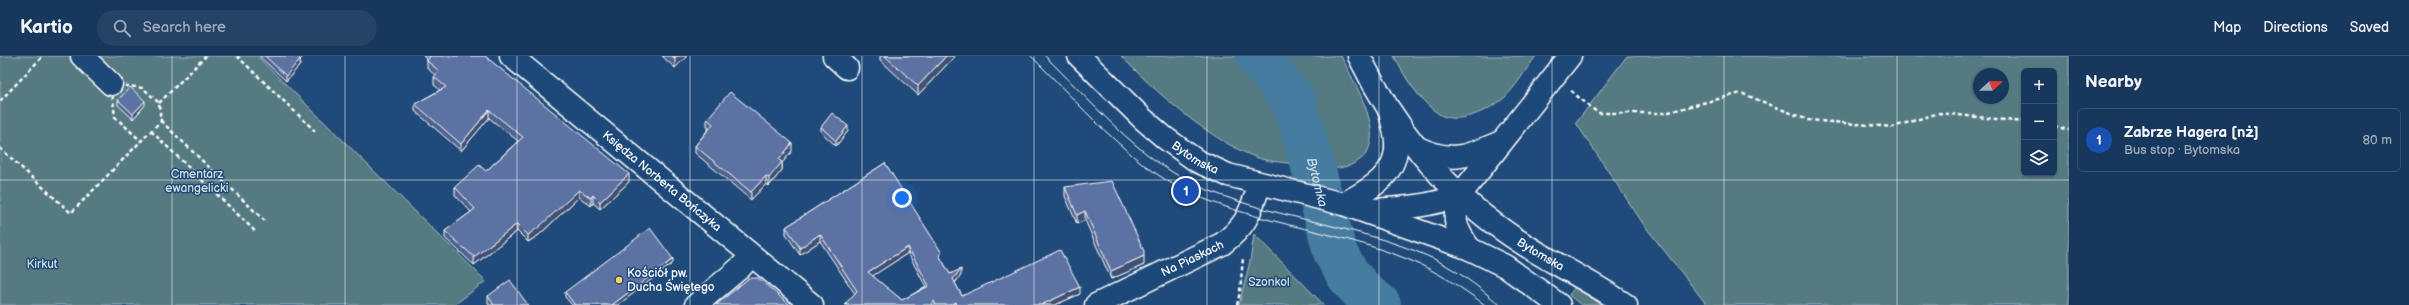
<!DOCTYPE html>
<html lang="en">
<head>
<meta charset="utf-8">
<style>
  :root { --surface:#17385c; --page:#244365; --text:#f1f3f6; --muted:#9eacbb; --line:#365272; --accent:#ffd166 }
  body { margin:0; font-family:"Balsamiq Sans",sans-serif; background:var(--page); color:var(--text) }
  .controls { position:absolute; right:12px; top:12px; display:grid; overflow:hidden; border-radius:6px; box-shadow:0 1px 3px #0004 }
  .controls button { width:36px; height:36px; display:grid; place-items:center; padding:0; border:0; border-bottom:1px solid var(--line); background:var(--surface); color:var(--text); font:20px sans-serif }
  .compass { position:absolute; left:1973px; top:12px; width:36px; height:36px; border-radius:50%; background:var(--surface); box-shadow:0 1px 3px #0004; rotate:69deg }
  .you { position:absolute; left:902px; top:142px; width:14px; height:14px; margin:-10px; border:3px solid #fff; border-radius:50%; background:#1a73e8; box-shadow:0 0 0 6px #1a73e833 }
  .badge { display:grid; place-items:center; width:26px; height:26px; border-radius:50%; background:var(--accent); color:#fff; font-size:13px; font-weight:700 }
  .pin { position:absolute; translate:-50% -50%; border:2px solid #fff; box-shadow:0 1px 4px #0006 }
  .list { margin:0; padding:0; list-style:none }
  h2 { display:flex; justify-content:space-between; align-items:center; height:52px; margin:0; padding:0 16px; font-size:17px }
  h2 small { font-size:13px; font-weight:400; color:var(--muted) }
  .list li { display:grid; grid-template-columns:26px 1fr auto; gap:12px; align-items:center; box-sizing:border-box; height:64px; margin:0 8px 8px; padding:0 8px; border:1px solid var(--line); border-radius:6px }
  .list b { display:block; font-size:15px; white-space:nowrap }
  .list p { margin:0; font-size:13px; white-space:nowrap; color:var(--muted) }
  .list em { font-size:13px; font-style:normal; color:var(--muted) }
  .icon { flex:none; width:22px; height:22px; fill:none; stroke:currentColor; stroke-width:2; stroke-linecap:round; stroke-linejoin:round }
  .map { position:relative; flex:none; width:2069px; height:249px; overflow:hidden }
  header { display:flex; align-items:center; gap:24px; box-sizing:border-box; height:56px; padding:0 20px; background:var(--surface); border-bottom:1px solid var(--line) }
  header strong { font-size:19px }
  nav { display:flex; gap:22px; margin-inline-start:auto; font-size:14px }
  .search { width:280px; height:36px; background:var(--page); display:flex; align-items:center; gap:10px; box-sizing:border-box; padding:0 14px; border-radius:22px; color:var(--muted); font-size:15px }
  main { display:flex }
  aside { flex:1; background:var(--surface) }
  .map>svg:first-child { display:block }
  .green { fill:#547a81; stroke:#aabcc0; fill-rule:evenodd }
  .lines { fill:none; stroke-linecap:round; stroke-linejoin:round }
  .river { stroke:#447c9f; stroke-width:44 }
  .minor-casing { stroke:#fff; stroke-width:25 }
  .path { stroke:#fff; stroke-width:2.5; stroke-dasharray:4 3; stroke-linecap:butt }
  .minor { stroke:#1f4a7a; stroke-width:22 }
  .tram { stroke:#fff; stroke-width:1 }
  .wall { fill:#4f628c; stroke:#fff; fill-rule:evenodd }
  .shaded-wall { fill:#405072; stroke:#fff }
  .building { fill:#5c72a3; stroke:#fff; fill-rule:evenodd }
  .grid { fill:none; stroke:#fff; stroke-width:1; stroke-opacity:0.55 }
  .poi-dot { fill:#ffd166; stroke:#1f4a7a; stroke-width:1.5 }
  .labels { text-anchor:middle; dominant-baseline:central; stroke-width:3; stroke-linejoin:round; paint-order:stroke }
  .street-label { font-size:12px; fill:#fff; stroke:#1f4a7a }
  .park-label { font-size:12px; fill:#d4dee0; stroke:#1f4a7a }
  .poi-label { font-size:12px; fill:#fff; stroke:#1f4a7a; text-anchor:start }
  .water-label { font-size:13px; font-style:italic; fill:#d0dee7; stroke:#1f4a7a }
</style>
</head>
<body>
<header>
<strong>Kartio</strong>
<div class="search"><svg class="icon" aria-label="search" viewBox="0 0 24 24"><circle cx="10" cy="10" r="6"/><path d="M15 15l6 6"/></svg>Search here</div>
<nav><a>Map</a><a>Directions</a><a>Saved</a></nav>
</header>
<main>
<div class="map">
<svg width="2069" height="249" viewBox="0 0 2069 249">
  <rect width="100%" height="100%" fill="#1f4a7a"/>
  <filter id="ink" filterUnits="userSpaceOnUse"><feTurbulence type="fractalNoise" baseFrequency=".025" numOctaves="2"/><feDisplacementMap in="SourceGraphic" scale="8" xChannelSelector="R" yChannelSelector="G"/><feConvolveMatrix kernelMatrix="1 2 1 2 8 2 1 2 1" color-interpolation-filters="sRGB"/></filter>
  <g filter="url(#ink)">
    <g class="green">
      <polygon points="0,0 257,0 486,225 454,249 0,249"/>
      <path d="M1121 0H1236L1269 26 1294 108C1284 106 1271 106 1261 103 1212 87 1156 36 1121 0Z"/>
      <path d="M1285 0H1341C1359 36 1404 107 1331 113Z"/>
      <path d="M1394 0H1536C1526 13 1516 31 1504 42 1490 54 1457 70 1439 58 1420 46 1404 20 1394 0Z"/>
      <path d="M1627 0H2069V249H1707L1644 169 1576 67ZM2024 15H2054V117H2024ZM1979 18H2003V42H1979Z"/>
      <polygon points="1254,178 1324,249 1239,249 1250,205"/>
      <polygon points="1575,231 1602,249 1581,249 1569,239"/>
    </g>
    <g class="lines">
      <path class="river" id="s1" d="M1258 0 1293 44 1311 103 1335 196 1348 219 1365 238 1379 249"/>
      <defs>
        <g id="minor">
          <polyline points="82,0 111,28"/>
          <path id="s2" d="M511 0 812 249"/>
          <polyline points="834,0 847,12"/>
          <path id="s3" d="M1079 0 1143 63 1165 82 1197 105 1228 119 1343 148 1470 193 1505 210 1559 249"/>
          <path id="s4" d="M1359 0C1393 70 1443 133 1507 177 1545 204 1588 223 1626 249"/>
          <path d="M1418 92C1453 108 1467 100 1501 86"/>
          <path d="M1343 148C1367 135 1399 119 1396 86 1396 78 1393 69 1391 61"/>
          <path d="M1374 154C1404 152 1431 150 1460 139"/>
          <path d="M1470 193C1455 172 1452 164 1460 139L1570 0"/>
          <polyline points="696,249 742,210 751,200"/>
          <path id="s5" d="M1096 249 1222 188C1248 168 1249 158 1260 128"/>
        </g>
      </defs>
      <use href="#minor" class="minor-casing"/>
      <g class="path">
        <polyline points="237,0 315,75"/>
        <polygon points="111,28 143,32 159,47 161,65 141,85 115,61"/>
        <polyline points="1571,35 1598,57 1665,57 1741,37 1808,64 1893,71 1939,57 2024,66"/>
        <polyline points="0,45 43,0"/>
        <polyline points="159,47 206,0"/>
        <polyline points="161,65 266,166"/>
        <polyline points="2054,70 2069,74"/>
        <polyline points="151,75 256,176"/>
        <polyline points="0,92 71,157 141,85"/>
        <polyline points="1237,249 1240,236 1243,202"/>
      </g>
      <use href="#minor" class="minor"/>
      <g class="tram">
        <path d="M1031 0C1076 44 1131 110 1188 136 1262 170 1346 175 1421 209 1444 220 1465 234 1485 249"/>
        <path d="M1045 0C1090 44 1137 101 1194 128 1267 162 1350 167 1425 199 1452 210 1478 230 1500 249"/>
      </g>
    </g>
    <g class="wall">
      <polygon points="259,0 304,0 300,4 300,9 286,25"/>
      <polygon points="423,0 485,0 629,126 600,153 593,147 591,150 579,141 539,179 528,186 517,175 474,209 445,182 445,175 471,156 455,139 455,131 486,115 518,85 489,62 461,95 415,55 415,48 440,34 434,29 434,21 436,20 427,12 427,4"/>
      <polygon points="662,0 687,0 675,12"/>
      <polygon points="880,0 955,0 918,39 880,4"/>
      <polygon points="118,44 145,49 133,63 118,49"/>
      <polygon points="707,63 792,95 782,107 782,114 769,130 766,128 751,144 695,97 695,90 709,72 707,71"/>
      <polygon points="821,71 848,75 836,90 821,76"/>
      <path d="M885 107 950 218 961 219 955 227 962 240 1080 238 1055 249H845L855 238 820 185 800 199 786 178V171ZM908 197 926 231 902 244 872 220Z"/>
      <polygon points="1065,131 1144,209 1111,223 1085,164 1077,168 1065,140"/>
      <polygon points="673,207 618,249 572,249 565,241 565,236"/>
      <polygon points="488,240 528,249 489,249 488,248"/>
    </g>
    <g class="shaded-wall">
      <polygon points="299,0 304,0 300,4 300,9 286,25 286,20"/>
      <polygon points="678,0 687,0 675,12 675,3"/>
      <polygon points="946,0 955,0 918,39 918,30"/>
      <polygon points="145,45 145,49 133,63 133,58"/>
      <polygon points="489,54 489,62 461,95 461,88"/>
      <polygon points="848,70 848,75 836,90 836,85"/>
      <polygon points="792,87 792,95 782,107 782,114 769,130 769,122 779,104"/>
      <polygon points="629,118 629,126 600,153 600,146"/>
      <polygon points="766,120 766,128 751,144 751,136"/>
      <polygon points="579,134 579,141 539,179 528,186 528,179"/>
      <polygon points="593,139 593,147 591,150 591,142"/>
      <polygon points="1085,155 1085,164 1077,168 1077,159"/>
      <polygon points="517,168 517,175 474,209 474,201"/>
      <polygon points="820,178 820,185 800,199 800,192"/>
      <polygon points="908,191 908,197 868,223 868,216"/>
      <polygon points="1144,200 1144,209 1111,223 1111,215"/>
      <polygon points="673,203 673,207 618,249 612,249"/>
      <polygon points="961,213 961,219 953,229 953,223"/>
      <polygon points="1080,231 1080,238 1055,249 1041,249"/>
      <polygon points="956,246 956,249 950,249"/>
    </g>
    <g class="building">
      <polygon points="265,0 299,0 298,1 300,3 286,20"/>
      <polygon points="430,0 485,0 629,118 600,146 593,139 591,142 579,134 539,171 528,179 517,168 474,201 445,175 475,153 455,131 479,109 486,115 523,81 489,54 461,88 415,48 446,31 434,21 439,15 427,5"/>
      <polygon points="672,0 678,0 675,3"/>
      <polygon points="885,0 946,0 918,30"/>
      <polygon points="130,31 145,45 133,58 118,44"/>
      <polygon points="730,36 792,87 779,104 782,106 769,122 766,120 751,136 695,90 713,68 707,63"/>
      <polygon points="832,57 848,70 836,85 821,71"/>
      <path d="M885 107 942 197 939 199 950 218 961 213 953 223 962 240 1060 194 1080 231 1041 249H957L956 246 950 249H936L934 245 931 249H846L845 248 857 235 820 178 800 192 786 171ZM908 191 929 230 902 244 868 216Z"/>
      <polygon points="1112,125 1144,195 1144,200 1111,215 1085,155 1077,159 1065,131"/>
      <polygon points="650,172 673,203 612,249 575,249 565,236"/>
      <polygon points="749,222 758,222 790,249 716,249"/>
      <polygon points="510,224 528,249 494,249 488,240"/>
    </g>
  </g>
  <path class="grid" d="M172 0V249M345 0V249M517 0V249M690 0V249M862 0V249M1034 0V249M1207 0V249M1379 0V249M1552 0V249M1724 0V249M1897 0V249M0 124H2069"/>
  <circle class="poi-dot" cx="619" cy="224" r="4"/>
  <g class="labels">
    <g class="street-label">
      <text stroke="none"><textPath href="#s3" startOffset="155">Bytomska</textPath></text>
      <text stroke="none"><textPath href="#s2" startOffset="196">Księdza Norberta Bończyka</textPath></text>
      <text stroke="none"><textPath href="#s4" startOffset="273">Bytomska</textPath></text>
      <text stroke="none"><textPath href="#s5" startOffset="107">Na Piaskach</textPath></text>
    </g>
    <g class="park-label">
      <text x="197" y="118">Cmentarz<tspan x="197" dy="14">ewangelicki</tspan></text>
      <text x="42" y="208">Kirkut</text>
      <text x="1269" y="226">Szonkol</text>
    </g>
    <g class="poi-label">
      <text x="627" y="217">Kościół pw.<tspan x="627" dy="14">Ducha Świętego</tspan></text>
    </g>
    <g class="water-label">
      <text stroke="none"><textPath href="#s1" startOffset="142">Bytomka</textPath></text>
    </g>
  </g>
</svg>
<div class="controls">
<button>+</button>
<button>−</button>
<button><svg class="icon" aria-label="layers" viewBox="0 0 24 24"><path d="M12 4l9 5-9 5-9-5zM3 14l9 5 9-5"/></svg></button>
</div>
<svg class="compass" viewBox="-18 -18 36 36"><path d="M0-13l5 13h-10z" fill="#e53935"/><path d="M0 13l5-13h-10z" fill="#9eacbb"/></svg>
<div class="you"></div>
<div class="pin badge" style="left:1186px;top:135px;background:#1a4fb4">1</div>
</div>
<aside>
<h2>Nearby<small></small></h2>
<ul class="list">
<li><span class="badge" style="background:#1a4fb4">1</span><div><b>Zabrze Hagera [nż]</b><p>Bus stop · Bytomska</p></div><em>80 m</em></li>
</ul>
</aside>
</main>
</body>
</html>
